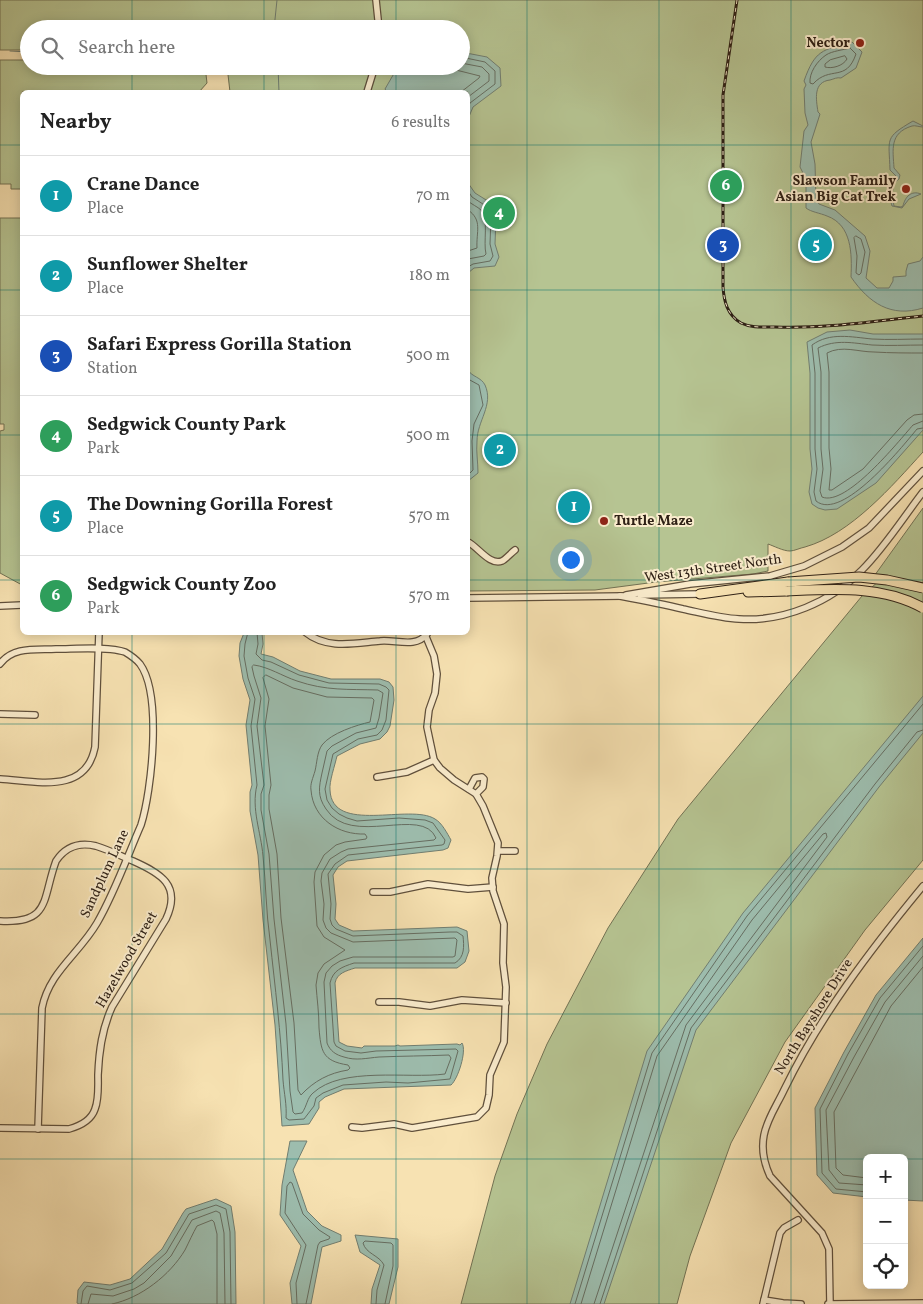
<!DOCTYPE html>
<html lang="en">
<head>
<meta charset="utf-8">
<style>
  :root { --surface:#fff; --page:#f2f2f2; --text:#222; --muted:#767676; --line:#e0e0e0; --accent:#111827 }
  body { margin:0; font-family:Vollkorn,serif; background:var(--page); color:var(--text) }
  .controls { position:absolute; right:15px; bottom:15px; display:grid; overflow:hidden; border-radius:8px; box-shadow:0 2px 12px #0003 }
  .controls button { width:45px; height:45px; display:grid; place-items:center; padding:0; border:0; border-bottom:1px solid var(--line); background:var(--surface); color:var(--text); font:25px sans-serif }
  .you { position:absolute; left:570px; top:559px; width:18px; height:18px; margin:-12px; border:4px solid #fff; border-radius:50%; background:#1a73e8; box-shadow:0 0 0 8px #1a73e833 }
  .badge { display:grid; place-items:center; width:32px; height:32px; border-radius:50%; background:var(--accent); color:#fff; font-size:16px; font-weight:700 }
  .pin { position:absolute; translate:-50% -50%; border:2px solid #fff; box-shadow:0 1px 5px #0006 }
  .list { margin:0; padding:0; list-style:none }
  h2 { display:flex; justify-content:space-between; align-items:center; height:65px; margin:0; padding:0 20px; font-size:21px }
  h2 small { font-size:16px; font-weight:400; color:var(--muted) }
  .list li { display:grid; grid-template-columns:32px 1fr auto; gap:15px; align-items:center; box-sizing:border-box; height:80px; padding:0 20px; border-top:1px solid var(--line) }
  .list b { display:block; font-size:19px; white-space:nowrap }
  .list p { margin:0; font-size:16px; white-space:nowrap; color:var(--muted) }
  .list em { font-size:16px; font-style:normal; color:var(--muted) }
  .icon { flex:none; width:28px; height:28px; fill:none; stroke:currentColor; stroke-width:2; stroke-linecap:round; stroke-linejoin:round }
  .map { position:relative; flex:none; width:923px; height:1304px; overflow:hidden }
  .search { position:absolute; background:var(--surface); box-shadow:0 2px 12px #0003; left:20px; top:20px; width:450px; height:55px; display:flex; align-items:center; gap:12px; box-sizing:border-box; padding:0 18px; border-radius:28px; color:var(--muted); font-size:19px }
  .panel { position:absolute; background:var(--surface); box-shadow:0 2px 12px #0003; left:20px; top:90px; width:450px; height:545px; border-radius:8px }
  .map>svg:first-child { display:block }
  .green { fill:#b6c492; stroke:#727254 }
  .water { fill:#9dbdae; stroke:#717e71 }
  .lines { fill:none; stroke-linecap:round; stroke-linejoin:round }
  .shore { stroke:#666e62; stroke-width:1 }
  .stream { stroke:#717e71; stroke-width:1 }
  .minor-casing { stroke:#60503c; stroke-width:8 }
  .highway-casing { stroke:#2e2015; stroke-width:11 }
  .minor { stroke:#faeccd; stroke-width:5.5 }
  .highway { stroke:#f7e2b2; stroke-width:9 }
  .rail-casing { stroke:#2e2015; stroke-width:3 }
  .rail { stroke:#faeccd; stroke-width:1; stroke-dasharray:4; stroke-linecap:butt }
  .highway-bridge-casing { stroke:#2e2015; stroke-width:11; stroke-linecap:butt }
  .highway-bridge { stroke:#f7e2b2; stroke-width:9 }
  .grid { fill:none; stroke:#0f766e; stroke-width:1; stroke-opacity:0.55 }
  .poi-dot { fill:#8f2418; stroke:#faeccd; stroke-width:2 }
  .labels { text-anchor:middle; dominant-baseline:central; stroke-width:4; stroke-linejoin:round; paint-order:stroke }
  .poi-label { font-size:14px; font-weight:bold; fill:#2e2015; stroke:#faeccd; text-anchor:end }
  .street-label { font-size:14px; fill:#2e2015; stroke:#faeccd }
</style>
</head>
<body>
<div class="map">
<svg width="923" height="1304" viewBox="0 0 923 1304">
  <rect width="100%" height="100%" fill="#f7e2b2"/>
  <filter id="stains"><feTurbulence type="fractalNoise" baseFrequency=".004" numOctaves="4"/><feColorMatrix values="0 0 0 0 .2 0 0 0 0 .09 0 0 0 0 .02 0 0 0 .5 -.17"/></filter>
  <radialGradient id="worn" r=".72"><stop offset=".6" stop-color="#630" stop-opacity="0"/><stop offset="1" stop-color="#630" stop-opacity=".3"/></radialGradient>
  <g class="green">
    <path d="M0 0H923V452C892 486 851 534 805 547 800 548 794 551 790 551 783 551 774 546 768 544V571L753 574 656 582 595 590 468 591V92H230L227 66H461V29H29V50H0Z"/>
    <polygon points="0,60 29,60 29,66 87,66 87,70 122,70 126,66 205,66 207,83 199,92 22,92 22,189 11,189 11,184 0,184"/>
    <polygon points="0,218 22,218 22,585 0,573 0,431 4,430 4,424 0,424"/>
    <polygon points="923,508 923,860 865,930 785,1042 731,1143 690,1256 677,1304 461,1304 495,1176 517,1114 547,1044 608,928 678,819 862,596 880,580 872,579"/>
  </g>
  <g class="water">
    <path d="M852 42 862 52 856 68 841 78C837 77 834 79 830 80 813 82 816 99 818 112L820 114 811 142 815 164 816 199 819 204 835 210 865 236 870 251 866 278 877 288H889L893 281V277L906 276V271L908 264 920 261 923 257V308C891 318 869 303 851 277 852 254 852 225 827 216 820 213 811 212 806 208V187L803 173 800 167 804 131 808 125 805 113 804 89 806 85 804 81C815 50 822 50 852 42Z"/>
    <polygon points="461,52 487,57 500,68 501,86 473,107 468,119 468,92 387,92 385,89 396,70 402,66 461,66"/>
    <path d="M913 121 923 126V127C919 127 915 125 912 126 889 133 893 150 894 168L900 175 899 179 894 183 892 194 894 206 901 207 903 206C905 197 911 190 921 194L909 199 902 208 892 206 889 195 890 193 891 182 896 176 890 170C889 138 884 138 913 121Z"/>
    <polygon points="468,183 475,193 491,203 496,217 495,244 499,257 495,266 474,268 468,273"/>
    <polygon points="850,330 873,334 923,334 923,430 876,483 837,509 825,510 818,508 812,504 809,492 812,469 810,449 810,373 807,342 827,332"/>
    <path d="M468 370C472 377 481 377 485 385 494 405 477 421 477 441 476 452 478 462 478 473L468 481Z"/>
    <path d="M244 633H262L263 644 261 654 273 657 300 671 331 679H380L389 682 393 687 394 700 390 726 387 732 380 739 360 744 337 756C335 765 329 782 330 790 332 835 410 803 435 819 442 823 447 833 451 840L448 848 443 850 347 861 338 867 333 875 336 904 335 919 339 925 353 931 457 927 467 931 469 951 465 962 457 968H355C346 971 337 973 335 983L339 1042 347 1046 362 1048 364 1046H395L398 1045 400 1046 457 1044 460 1045 462 1043C467 1051 458 1079 451 1085L344 1089 325 1097 319 1102V1108L309 1124 282 1126 275 1025 263 920 258 855 250 811V792L252 785 246 725 250 700 243 679 239 656 240 643Z"/>
    <polygon points="923,696 923,733 879,787 696,1030 604,1304 570,1304 647,1051 743,913"/>
    <polygon points="923,938 923,1201 904,1200 904,1158 867,1158 867,1197 833,1193 817,1175 815,1108 844,1052 876,995"/>
    <polygon points="290,1141 307,1141 293,1170 307,1211 322,1226 341,1235 341,1241 322,1247 311,1304 292,1304 290,1283 301,1246 280,1215 282,1185"/>
    <polygon points="216,1199 231,1206 235,1232 236,1304 79,1304 77,1303 78,1290 84,1282 110,1285 130,1279 162,1249 183,1213 186,1209"/>
    <polygon points="355,1235 398,1239 398,1267 389,1304 371,1304 372,1289 380,1265 360,1252"/>
  </g>
  <g class="lines">
    <g class="shore">
      <path d="M850 48 856 54C846 83 830 65 813 84L810 83C809 73 817 61 826 55 832 51 843 50 850 48Z"/>
      <path d="M845 56 847 59C843 66 832 69 825 67V64L830 60Z"/>
      <polyline points="461,57 485,62 495,71 495,84 470,103 468,108"/>
      <polyline points="461,63 482,67 489,74 489,81 468,97"/>
      <polyline points="450,66 456,70 480,76 479,78 461,92"/>
      <polyline points="468,191 472,197 486,206 491,217 490,244 493,256 490,261 473,264 468,267"/>
      <path d="M468 201C471 204 478 207 481 210 489 219 483 242 486 254L484 256 468 259"/>
      <path d="M468 210C483 220 476 232 477 248L468 251"/>
      <polygon points="856,236 861,239 865,252 861,273 859,275 856,273 857,256 854,238"/>
      <path d="M923 339C906 339 889 340 872 339 851 337 830 332 812 345L815 373V449L817 469 814 492 816 501C842 522 902 447 917 429L923 428"/>
      <path d="M923 345C906 345 889 346 872 345 853 343 836 339 818 348L821 372V449L823 469 820 491 822 497C846 507 898 442 913 425L923 421"/>
      <path d="M923 353C907 353 891 353 874 352 858 352 842 345 827 353L829 372V448L831 469 829 490H832L863 469 907 420 914 415 923 414"/>
      <polyline points="468,379 479,385 483,405 474,424 472,441 473,470 468,475"/>
      <path d="M248 632 245 644 244 656 248 678 255 699 251 726 257 785C251 809 261 832 263 856 266 884 266 912 270 940 275 987 281 1033 283 1080 284 1093 287 1105 286 1118L289 1120 304 1119 314 1106 316 1098 323 1093 343 1085 386 1082 408 1083 450 1079 458 1051 456 1049 376 1051 361 1053 345 1051 336 1046 334 1042 330 983C333 970 342 967 354 963H455C465 957 464 946 463 936L457 932H450L353 936 336 929 332 925 330 919 331 904 328 874 335 864 348 855 442 845 444 844 445 840 433 823 425 820 399 818 357 821 347 818 339 814 332 808 327 800 325 789 333 754 358 739 377 735 382 730 386 720 389 690 386 687 379 684 329 683 299 675 271 662 262 660 256 654 258 644 257 632"/>
      <path d="M254 665C269 667 282 676 297 681 326 691 348 689 378 690L383 693 379 718 376 728 356 733 332 746 327 751C325 758 324 766 322 773 319 787 317 796 326 809 351 848 422 805 436 838L434 840 348 849 341 852 330 859 322 873 321 881 324 904 323 920 326 928 331 933 353 942 455 938 457 940 455 956 453 957H353L340 961 332 966 326 973 324 982 327 1043C330 1051 336 1055 344 1057 356 1061 367 1058 379 1057 402 1056 425 1056 449 1055L451 1058 445 1074C408 1079 342 1066 313 1093 307 1098 307 1106 302 1113L295 1114 293 1112 290 1091 286 1024 274 919 269 854 261 810V794L264 785 257 726 261 698 254 676 252 667Z"/>
      <path d="M266 675 293 688 327 697 372 698 374 700 370 722C357 725 331 733 322 745 317 752 317 763 315 771 313 778 310 784 311 790 313 819 339 835 365 834L367 837 366 839 345 842 336 845 324 855 315 872 314 882 317 926 324 937 345 950 324 964 318 973 316 985C317 999 319 1013 319 1028 321 1051 322 1061 348 1065L350 1068 348 1070C329 1073 314 1081 301 1095L298 1090 294 1023 281 918 277 854 269 809V795L271 785 265 726 269 699 263 678Z"/>
      <polyline points="867,1178 843,1175 836,1168 834,1112 891,1006 923,967"/>
      <polyline points="867,1185 839,1183 829,1170 826,1110 854,1057 885,1002 923,956"/>
      <polyline points="867,1192 836,1189 822,1173 820,1109 848,1054 880,998 923,946"/>
      <polyline points="81,1304 83,1291 87,1286 110,1290 132,1283 166,1253 189,1214 216,1205 226,1209 230,1232 231,1304"/>
      <polyline points="88,1304 91,1294 113,1296 134,1289 144,1283 171,1256 192,1220 216,1211 220,1213 224,1233 225,1304"/>
      <path d="M112 1304C141 1298 170 1275 185 1250 189 1242 193 1233 197 1226L212 1220 214 1222 217 1234V1304"/>
      <polyline points="297,1304 296,1283 306,1245 285,1213 287,1186 290,1182 292,1183 303,1214 319,1230 330,1237 329,1239 320,1242 318,1245 306,1304"/>
      <path d="M376 1304 377 1290 384 1265C379 1255 366 1254 363 1243L365 1241 391 1243 393 1245V1266L385 1304"/>
      <polyline points="575,1304 652,1053 747,916 923,704"/>
      <polyline points="581,1304 657,1056 752,920 823,834 826,833 827,837 686,1025 594,1304"/>
      <polyline points="600,1304 691,1028 875,784 917,732 923,730"/>
    </g>
    <g class="stream">
      <polyline points="274,29 277,0"/>
      <polyline points="10,51 29,52"/>
      <polyline points="278,66 279,92"/>
    </g>
    <defs>
      <g id="minor">
        <polyline points="376,0 379,29"/>
        <polyline points="367,92 375,66"/>
        <path d="M468 542C478 547 490 566 502 561 506 559 511 553 515 550"/>
        <polyline points="626,595 690,584 770,576 804,566 842,547 869,528 923,471"/>
        <polyline points="640,595 700,594"/>
        <path d="M620 596C641 600 662 604 683 609 702 613 720 618 739 619 784 622 831 602 862 570 885 547 903 518 923 492"/>
        <polyline points="468,598 623,596"/>
        <polyline points="0,606 22,605"/>
        <path d="M305 632C327 650 355 643 380 641 395 639 415 649 427 634"/>
        <path d="M0 664C13 646 36 650 56 649 74 649 109 646 125 652 130 655 136 659 140 664 162 694 152 790 141 825 127 857 115 892 97 923 79 954 49 972 42 1008L38 1129"/>
        <polyline points="0,714 35,715"/>
        <polyline points="377,777 407,772 434,760"/>
        <path d="M0 779C36 781 86 795 95 747L99 632"/>
        <polyline points="469,789 475,778 482,777 484,779 483,787 476,794"/>
        <polyline points="498,851 515,851"/>
        <polyline points="373,892 390,892 428,884 468,889 493,887"/>
        <path d="M0 921C51 924 42 899 56 861 66 846 79 842 96 846 109 850 121 856 133 861 160 873 182 885 166 919L112 1007C102 1029 99 1050 98 1075 98 1086 99 1099 95 1109 91 1121 80 1126 69 1129L0 1128"/>
        <polyline points="379,1002 399,1002 430,1006 462,1000 506,1003"/>
        <polyline points="352,1127 362,1128 394,1124 412,1128 477,1117 486,1108 489,1095 490,1075 504,1042 506,987 503,963 504,924 493,891 492,878 497,856 498,843 483,806 476,794 454,780 440,768 434,760 427,727 429,710 435,693 437,674 434,656 424,632"/>
        <polyline points="764,1300 783,1303 801,1304"/>
        <polyline points="763,1304 780,1233 784,1228 798,1220"/>
        <polyline points="828,1304 923,1303"/>
        <path d="M830 1304 829 1249 822 1233 770 1176C764 1163 761 1150 764 1135 767 1119 777 1105 784 1090 820 1016 871 949 923 886"/>
      </g>
      <g id="highway">
        <polyline points="748,592 787,591"/>
        <polyline points="700,594 788,582"/>
      </g>
    </defs>
    <use href="#minor" class="minor-casing"/>
    <use href="#highway" class="highway-casing"/>
    <use href="#minor" class="minor"/>
    <use href="#highway" class="highway"/>
    <defs>
      <path id="rail" d="M737 0 723 95V287C724 301 727 315 741 323 751 328 763 327 775 327 824 329 874 321 923 316"/>
    </defs>
    <use href="#rail" class="rail-casing"/>
    <use href="#rail" class="rail"/>
    <defs>
      <g id="highway-bridge">
        <polyline points="788,582 859,577 887,580 923,588"/>
        <path d="M787 591C833 589 882 585 923 608"/>
      </g>
    </defs>
    <use href="#highway-bridge" class="highway-bridge-casing"/>
    <use href="#highway-bridge" class="highway-bridge"/>
  </g>
  <path class="grid" d="M132 0V29M264 0V29M396 0V29M527 0V1304M659 0V1304M791 0V1304M132 66V92M264 66V92M396 66V92M0 145H22M468 145H923M0 290H22M468 290H923M0 435H22M468 435H923M0 580H22M468 580H923M132 632V1304M264 632V1304M396 632V1304M0 724H923M0 869H923M0 1014H923M0 1159H867M904 1159H923"/>
  <g class="poi-dot">
    <circle cx="860" cy="43" r="5"/>
    <circle cx="906" cy="189" r="5"/>
    <circle cx="604" cy="521" r="5"/>
  </g>
  <g class="labels">
    <g class="poi-label">
      <text x="850" y="43">Nector</text>
      <text x="896" y="181">Slawson Family<tspan x="896" dy="16">Asian Big Cat Trek</tspan></text>
      <text x="614" y="521" text-anchor="start">Turtle Maze</text>
    </g>
    <g class="street-label">
      <text transform="translate(713 569) rotate(-8)">West 13th Street North</text>
      <text transform="translate(105 874) rotate(-65)">Sandplum Lane</text>
      <text transform="translate(127 960) rotate(-60)">Hazelwood Street</text>
      <text transform="translate(814 1017) rotate(-58)">North Bayshore Drive</text>
    </g>
  </g>
  <rect width="100%" height="100%" filter="url(#stains)"/>
  <rect width="100%" height="100%" fill="url(#worn)"/>
</svg>
<div class="controls">
<button>+</button>
<button>−</button>
<button><svg class="icon" aria-label="locate" viewBox="0 0 24 24"><circle cx="12" cy="12" r="6"/><path d="M12 2v4M12 18v4M2 12h4M18 12h4"/></svg></button>
</div>
<div class="you"></div>
<div class="pin badge" style="left:574px;top:507px;background:#0f9aa8">1</div>
<div class="pin badge" style="left:500px;top:450px;background:#0f9aa8">2</div>
<div class="pin badge" style="left:723px;top:245px;background:#1a4fb4">3</div>
<div class="pin badge" style="left:499px;top:213px;background:#2e9e5b">4</div>
<div class="pin badge" style="left:816px;top:245px;background:#0f9aa8">5</div>
<div class="pin badge" style="left:726px;top:186px;background:#2e9e5b">6</div>
<div class="search"><svg class="icon" aria-label="search" viewBox="0 0 24 24"><circle cx="10" cy="10" r="6"/><path d="M15 15l6 6"/></svg>Search here</div>
<section class="panel">
<h2>Nearby<small>6 results</small></h2>
<ul class="list">
<li><span class="badge" style="background:#0f9aa8">1</span><div><b>Crane Dance</b><p>Place</p></div><em>70 m</em></li>
<li><span class="badge" style="background:#0f9aa8">2</span><div><b>Sunflower Shelter</b><p>Place</p></div><em>180 m</em></li>
<li><span class="badge" style="background:#1a4fb4">3</span><div><b>Safari Express Gorilla Station</b><p>Station</p></div><em>500 m</em></li>
<li><span class="badge" style="background:#2e9e5b">4</span><div><b>Sedgwick County Park</b><p>Park</p></div><em>500 m</em></li>
<li><span class="badge" style="background:#0f9aa8">5</span><div><b>The Downing Gorilla Forest</b><p>Place</p></div><em>570 m</em></li>
<li><span class="badge" style="background:#2e9e5b">6</span><div><b>Sedgwick County Zoo</b><p>Park</p></div><em>570 m</em></li>
</ul>
</section>
</div>
</body>
</html>
